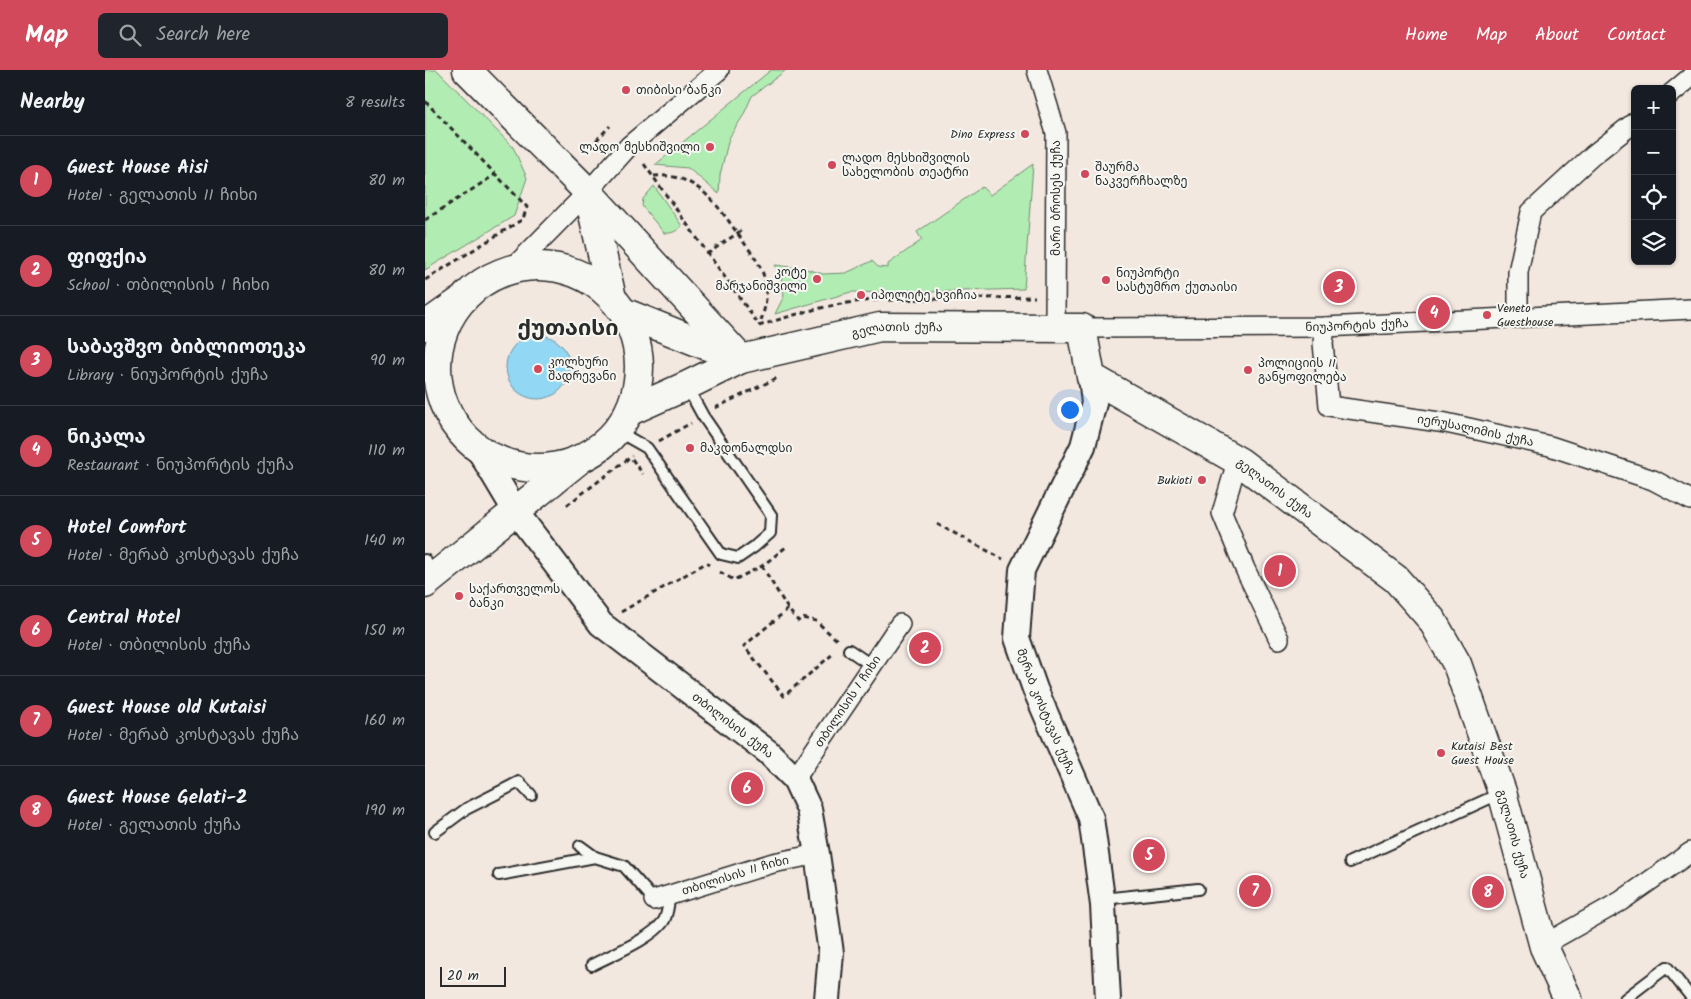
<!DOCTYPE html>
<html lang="en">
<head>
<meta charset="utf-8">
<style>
  :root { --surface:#171b24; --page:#20242c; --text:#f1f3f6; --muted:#9ea1a6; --line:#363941; --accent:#d1495b }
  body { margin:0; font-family:Kalam,"Noto Sans Georgian",sans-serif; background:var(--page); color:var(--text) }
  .controls { position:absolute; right:15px; top:15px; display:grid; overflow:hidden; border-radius:8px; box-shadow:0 1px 4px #0004 }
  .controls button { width:45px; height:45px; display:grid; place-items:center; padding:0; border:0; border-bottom:1px solid var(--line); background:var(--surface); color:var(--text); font:25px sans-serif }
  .scale { position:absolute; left:15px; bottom:12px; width:66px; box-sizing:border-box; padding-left:5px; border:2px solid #2b2b2b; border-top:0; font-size:14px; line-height:18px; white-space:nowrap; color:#2b2b2b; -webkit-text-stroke:4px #f6f6f2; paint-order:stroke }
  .you { position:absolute; left:644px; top:339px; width:18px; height:18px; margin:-12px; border:4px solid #fff; border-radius:50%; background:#1a73e8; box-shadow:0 0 0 8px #1a73e833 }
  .badge { display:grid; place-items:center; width:32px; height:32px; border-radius:50%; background:var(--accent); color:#fff; font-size:16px; font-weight:700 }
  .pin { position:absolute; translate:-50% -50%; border:2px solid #fff; box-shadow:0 1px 5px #0006 }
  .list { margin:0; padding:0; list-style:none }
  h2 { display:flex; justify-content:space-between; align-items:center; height:65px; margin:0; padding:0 20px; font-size:21px }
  h2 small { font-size:16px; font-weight:400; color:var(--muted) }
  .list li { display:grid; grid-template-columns:32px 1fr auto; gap:15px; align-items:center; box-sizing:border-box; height:90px; padding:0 20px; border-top:1px solid var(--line) }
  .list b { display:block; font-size:19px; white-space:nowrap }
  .list p { margin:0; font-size:16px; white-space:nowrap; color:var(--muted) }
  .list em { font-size:16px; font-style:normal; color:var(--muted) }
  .icon { flex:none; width:28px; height:28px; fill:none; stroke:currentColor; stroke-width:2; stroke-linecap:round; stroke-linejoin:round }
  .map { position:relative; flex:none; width:1266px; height:929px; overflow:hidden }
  header { display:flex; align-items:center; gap:30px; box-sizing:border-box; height:70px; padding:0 25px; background:var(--accent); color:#fff }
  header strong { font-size:24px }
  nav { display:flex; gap:28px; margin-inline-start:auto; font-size:18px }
  .search { width:350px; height:45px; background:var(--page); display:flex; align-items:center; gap:12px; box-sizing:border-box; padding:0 18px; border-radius:8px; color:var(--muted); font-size:19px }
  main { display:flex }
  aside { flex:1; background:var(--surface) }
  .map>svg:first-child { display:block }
  .green { fill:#b1edb2; stroke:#6e8c6e }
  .water { fill:#92d7f3; stroke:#6992a3 }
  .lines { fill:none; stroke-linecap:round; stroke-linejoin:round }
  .service-casing { stroke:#2b2b2b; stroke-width:14 }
  .minor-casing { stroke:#2b2b2b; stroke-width:22 }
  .tertiary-casing { stroke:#2b2b2b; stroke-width:28 }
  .secondary-casing { stroke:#2b2b2b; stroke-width:31 }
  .primary-casing { stroke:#2b2b2b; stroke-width:31 }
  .path { stroke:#2b2b2b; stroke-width:3; stroke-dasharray:5 4; stroke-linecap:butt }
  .service { stroke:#f6f6f2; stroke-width:10 }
  .minor { stroke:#f6f6f2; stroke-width:19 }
  .tertiary { stroke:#f6f6f2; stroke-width:24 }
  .secondary { stroke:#f6f6f2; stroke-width:28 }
  .primary { stroke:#f6f6f2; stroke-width:28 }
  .poi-dot { fill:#d1495b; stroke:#f6f6f2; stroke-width:2 }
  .labels { text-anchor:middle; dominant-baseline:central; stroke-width:4; stroke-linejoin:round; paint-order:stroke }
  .poi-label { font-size:12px; fill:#2b2b2b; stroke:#f6f6f2; text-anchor:start }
  .street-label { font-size:12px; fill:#2b2b2b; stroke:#f6f6f2 }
  .town-label { font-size:22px; font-weight:bold; fill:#2b2b2b; stroke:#f6f6f2 }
</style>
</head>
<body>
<header>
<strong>Map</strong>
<div class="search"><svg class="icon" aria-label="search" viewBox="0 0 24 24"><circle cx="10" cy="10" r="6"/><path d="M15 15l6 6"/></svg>Search here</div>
<nav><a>Home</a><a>Map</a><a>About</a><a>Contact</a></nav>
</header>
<main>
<aside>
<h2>Nearby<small>8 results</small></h2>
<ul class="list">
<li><span class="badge">1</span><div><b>Guest House Aisi</b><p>Hotel · გელათის II ჩიხი</p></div><em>80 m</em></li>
<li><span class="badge">2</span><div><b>ფიფქია</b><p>School · თბილისის I ჩიხი</p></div><em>80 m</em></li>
<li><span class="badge">3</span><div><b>საბავშვო ბიბლიოთეკა</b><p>Library · ნიუპორტის ქუჩა</p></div><em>90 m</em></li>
<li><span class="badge">4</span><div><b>ნიკალა</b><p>Restaurant · ნიუპორტის ქუჩა</p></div><em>110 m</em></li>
<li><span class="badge">5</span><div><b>Hotel Comfort</b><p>Hotel · მერაბ კოსტავას ქუჩა</p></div><em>140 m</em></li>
<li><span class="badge">6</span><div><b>Central Hotel</b><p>Hotel · თბილისის ქუჩა</p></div><em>150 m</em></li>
<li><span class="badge">7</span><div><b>Guest House old Kutaisi</b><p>Hotel · მერაბ კოსტავას ქუჩა</p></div><em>160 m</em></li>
<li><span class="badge">8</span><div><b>Guest House Gelati-2</b><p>Hotel · გელათის ქუჩა</p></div><em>190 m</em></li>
</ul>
</aside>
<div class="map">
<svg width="1266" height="929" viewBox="0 0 1266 929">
  <rect width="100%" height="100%" fill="#f3e8e0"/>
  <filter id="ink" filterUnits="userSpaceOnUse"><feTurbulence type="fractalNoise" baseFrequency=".02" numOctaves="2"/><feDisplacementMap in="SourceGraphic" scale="10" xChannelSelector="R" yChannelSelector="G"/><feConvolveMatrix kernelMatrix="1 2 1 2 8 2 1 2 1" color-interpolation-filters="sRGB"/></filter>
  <g filter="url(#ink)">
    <g class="green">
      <polygon points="0,0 12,0 88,77 102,108 89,146 0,200"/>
      <polygon points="346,0 361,0 327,26 318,46 304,68 295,105 294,124 263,98 230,95"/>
      <polygon points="608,94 599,219 471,223 426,222 350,244 359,226 356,206 350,195 381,199 398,204 421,203 447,191 453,197 463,198 463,194 497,170 492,162 557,117 565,125"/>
      <path d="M229 116 257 156C252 161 247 164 239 163L217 136 218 129Z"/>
    </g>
    <circle class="water" cx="113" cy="297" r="32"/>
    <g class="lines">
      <defs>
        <g id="service">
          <polyline points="192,361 222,378 296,484 313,488 329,477 345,463 346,445 278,346 262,317"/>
          <polyline points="0,490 10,506"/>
          <polyline points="424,580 446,595"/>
          <polyline points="10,762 41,739 94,712 106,725"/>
          <polyline points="155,776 170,787 199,796 229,830"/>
          <polyline points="925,792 1076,723"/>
          <polyline points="74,805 170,787"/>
          <polyline points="678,829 773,819"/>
          <path d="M167 895C186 885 226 869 238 852 243 846 243 833 245 825"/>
          <polyline points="1200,929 1242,897 1266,927"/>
        </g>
        <g id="minor">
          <polyline points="612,0 631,63 630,258"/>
          <polyline points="1247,23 1266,7"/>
          <polyline points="87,199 163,122 204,76 294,0"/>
          <polyline points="1093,248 1093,202 1106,142 1168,85 1210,52"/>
          <path id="s1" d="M900 257 898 273 904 336 1021 353 1125 376 1228 410 1266 430"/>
          <path id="s2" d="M657 258 900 257 1266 239"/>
          <polyline points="815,392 809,402 797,443 820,499 854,569"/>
          <path id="s3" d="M370 709 475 554"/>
          <path id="s4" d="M229 830 348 793 392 784"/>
          <polyline points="1119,877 1127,870 1196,831 1266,782"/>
        </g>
        <g id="tertiary">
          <path id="s5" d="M666 307 669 333 658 376 597 500 592 568 610 619 666 748 678 835 683 929"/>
          <path id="s6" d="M54 380 91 442 176 554 343 682 370 709 384 739 392 784 406 883 402 929"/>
        </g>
        <g id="secondary">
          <polyline points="163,122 316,289"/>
          <polyline points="198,242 310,287"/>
          <polyline points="0,256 34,232"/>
          <path id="s7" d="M205 341 261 316 316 289 455 257 657 258 666 307 815 392 971 509 1007 550 1032 594 1077 722 1119 877 1143 929"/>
          <polyline points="0,514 154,390"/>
        </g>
        <g id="primary">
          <polyline points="42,0 163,122 187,228"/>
          <circle cx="113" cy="297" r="101"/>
        </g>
      </defs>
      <use href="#service" class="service-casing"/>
      <use href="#minor" class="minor-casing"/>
      <use href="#tertiary" class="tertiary-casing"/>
      <use href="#secondary" class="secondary-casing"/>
      <use href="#primary" class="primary-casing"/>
      <g class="path">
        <polyline points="0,31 102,137 98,149 0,210"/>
        <polyline points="156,78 165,77 185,56"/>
        <polyline points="219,94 334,255"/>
        <path d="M229 106C272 102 293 136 315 167 324 180 335 192 339 207 344 224 340 240 334 256"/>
        <polyline points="0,150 71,104"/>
        <polyline points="282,184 317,160"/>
        <polyline points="464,230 610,227"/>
        <path d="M334 256C373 243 414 231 455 230"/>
        <polyline points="290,338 352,308"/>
        <polyline points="234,371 266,353"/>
        <polyline points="207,389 218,404"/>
        <polyline points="142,435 207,386"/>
        <polyline points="512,454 578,489"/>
        <polyline points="337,496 363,539 373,551 377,548 391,551 412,570"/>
        <polyline points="295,502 309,510 337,496 361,477"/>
        <polyline points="363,539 319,576 359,626 409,583"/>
        <polyline points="196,542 281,493 284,495"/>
      </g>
      <use href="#service" class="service"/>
      <use href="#minor" class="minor"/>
      <use href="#tertiary" class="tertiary"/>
      <use href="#secondary" class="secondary"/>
      <use href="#primary" class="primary"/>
    </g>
  </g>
  <g class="poi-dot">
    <circle cx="201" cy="20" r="5"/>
    <circle cx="600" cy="64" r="5"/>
    <circle cx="285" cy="77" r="5"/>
    <circle cx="407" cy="95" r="5"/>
    <circle cx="660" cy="104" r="5"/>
    <circle cx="392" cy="209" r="5"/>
    <circle cx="681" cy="210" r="5"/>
    <circle cx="436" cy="225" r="5"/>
    <circle cx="1062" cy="245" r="5"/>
    <circle cx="113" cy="299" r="5"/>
    <circle cx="823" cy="300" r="5"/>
    <circle cx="265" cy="378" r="5"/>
    <circle cx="777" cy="410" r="5"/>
    <circle cx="34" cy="526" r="5"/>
    <circle cx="1016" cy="683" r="5"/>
  </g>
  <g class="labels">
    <g class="poi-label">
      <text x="211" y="20">თიბისი ბანკი</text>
      <text x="590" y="64" text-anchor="end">Dino Express</text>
      <text x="275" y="77" text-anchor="end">ლადო მესხიშვილი</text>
      <text x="417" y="88">ლადო მესხიშვილის<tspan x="417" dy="14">სახელობის თეატრი</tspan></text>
      <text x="670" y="97">შაურმა<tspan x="670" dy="14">ნაკვერჩხალზე</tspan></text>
      <text x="382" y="202" text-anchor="end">კოტე<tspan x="382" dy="14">მარჯანიშვილი</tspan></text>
      <text x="691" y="203">ნიუპორტი<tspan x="691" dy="14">სასტუმრო ქუთაისი</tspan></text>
      <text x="446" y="225">იპოლიტე ხვიჩია</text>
      <text x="1072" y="238">Veneto<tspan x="1072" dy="14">Guesthouse</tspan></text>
      <text x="123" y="292">კოლხური<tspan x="123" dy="14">შადრევანი</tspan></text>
      <text x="833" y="293">პოლიციის II<tspan x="833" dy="14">განყოფილება</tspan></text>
      <text x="275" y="378">მაკდონალდსი</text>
      <text x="767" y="410" text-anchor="end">Bukioti</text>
      <text x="44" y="519">საქართველოს<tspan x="44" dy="14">ბანკი</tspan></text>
      <text x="1026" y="676">Kutaisi Best<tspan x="1026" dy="14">Guest House</tspan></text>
    </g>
    <g class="street-label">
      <text transform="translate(631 128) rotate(-90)">მარი ბროსეს ქუჩა</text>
      <text stroke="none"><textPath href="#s2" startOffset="275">ნიუპორტის ქუჩა</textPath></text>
      <text stroke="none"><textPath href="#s7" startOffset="282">გელათის ქუჩა</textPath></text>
      <text stroke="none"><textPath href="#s1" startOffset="228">იერუსალიმის ქუჩა</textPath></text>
      <text stroke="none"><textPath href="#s7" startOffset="732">გელათის ქუჩა</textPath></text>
      <text stroke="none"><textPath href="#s3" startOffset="94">თბილისის I ჩიხი</textPath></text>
      <text stroke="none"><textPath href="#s5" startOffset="356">მერაბ კოსტავას ქუჩა</textPath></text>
      <text stroke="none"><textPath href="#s6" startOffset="379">თბილისის ქუჩა</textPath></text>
      <text stroke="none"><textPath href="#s7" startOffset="1168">გელათის ქუჩა</textPath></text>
      <text stroke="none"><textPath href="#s4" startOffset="85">თბილისის II ჩიხი</textPath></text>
    </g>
    <g class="town-label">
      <text x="143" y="259">ქუთაისი</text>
    </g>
  </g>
</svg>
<div class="controls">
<button>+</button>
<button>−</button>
<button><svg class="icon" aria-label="locate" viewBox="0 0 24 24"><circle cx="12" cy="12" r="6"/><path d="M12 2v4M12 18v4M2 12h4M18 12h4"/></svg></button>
<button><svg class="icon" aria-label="layers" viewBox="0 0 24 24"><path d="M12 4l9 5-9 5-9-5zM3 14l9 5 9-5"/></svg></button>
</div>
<div class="scale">20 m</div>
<div class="you"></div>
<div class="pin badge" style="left:855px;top:501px">1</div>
<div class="pin badge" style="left:500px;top:578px">2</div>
<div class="pin badge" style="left:914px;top:217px">3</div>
<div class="pin badge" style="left:1009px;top:243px">4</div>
<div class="pin badge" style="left:724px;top:785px">5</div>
<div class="pin badge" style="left:322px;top:718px">6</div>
<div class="pin badge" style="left:830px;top:821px">7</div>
<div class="pin badge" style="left:1063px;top:822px">8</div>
</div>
</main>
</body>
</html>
